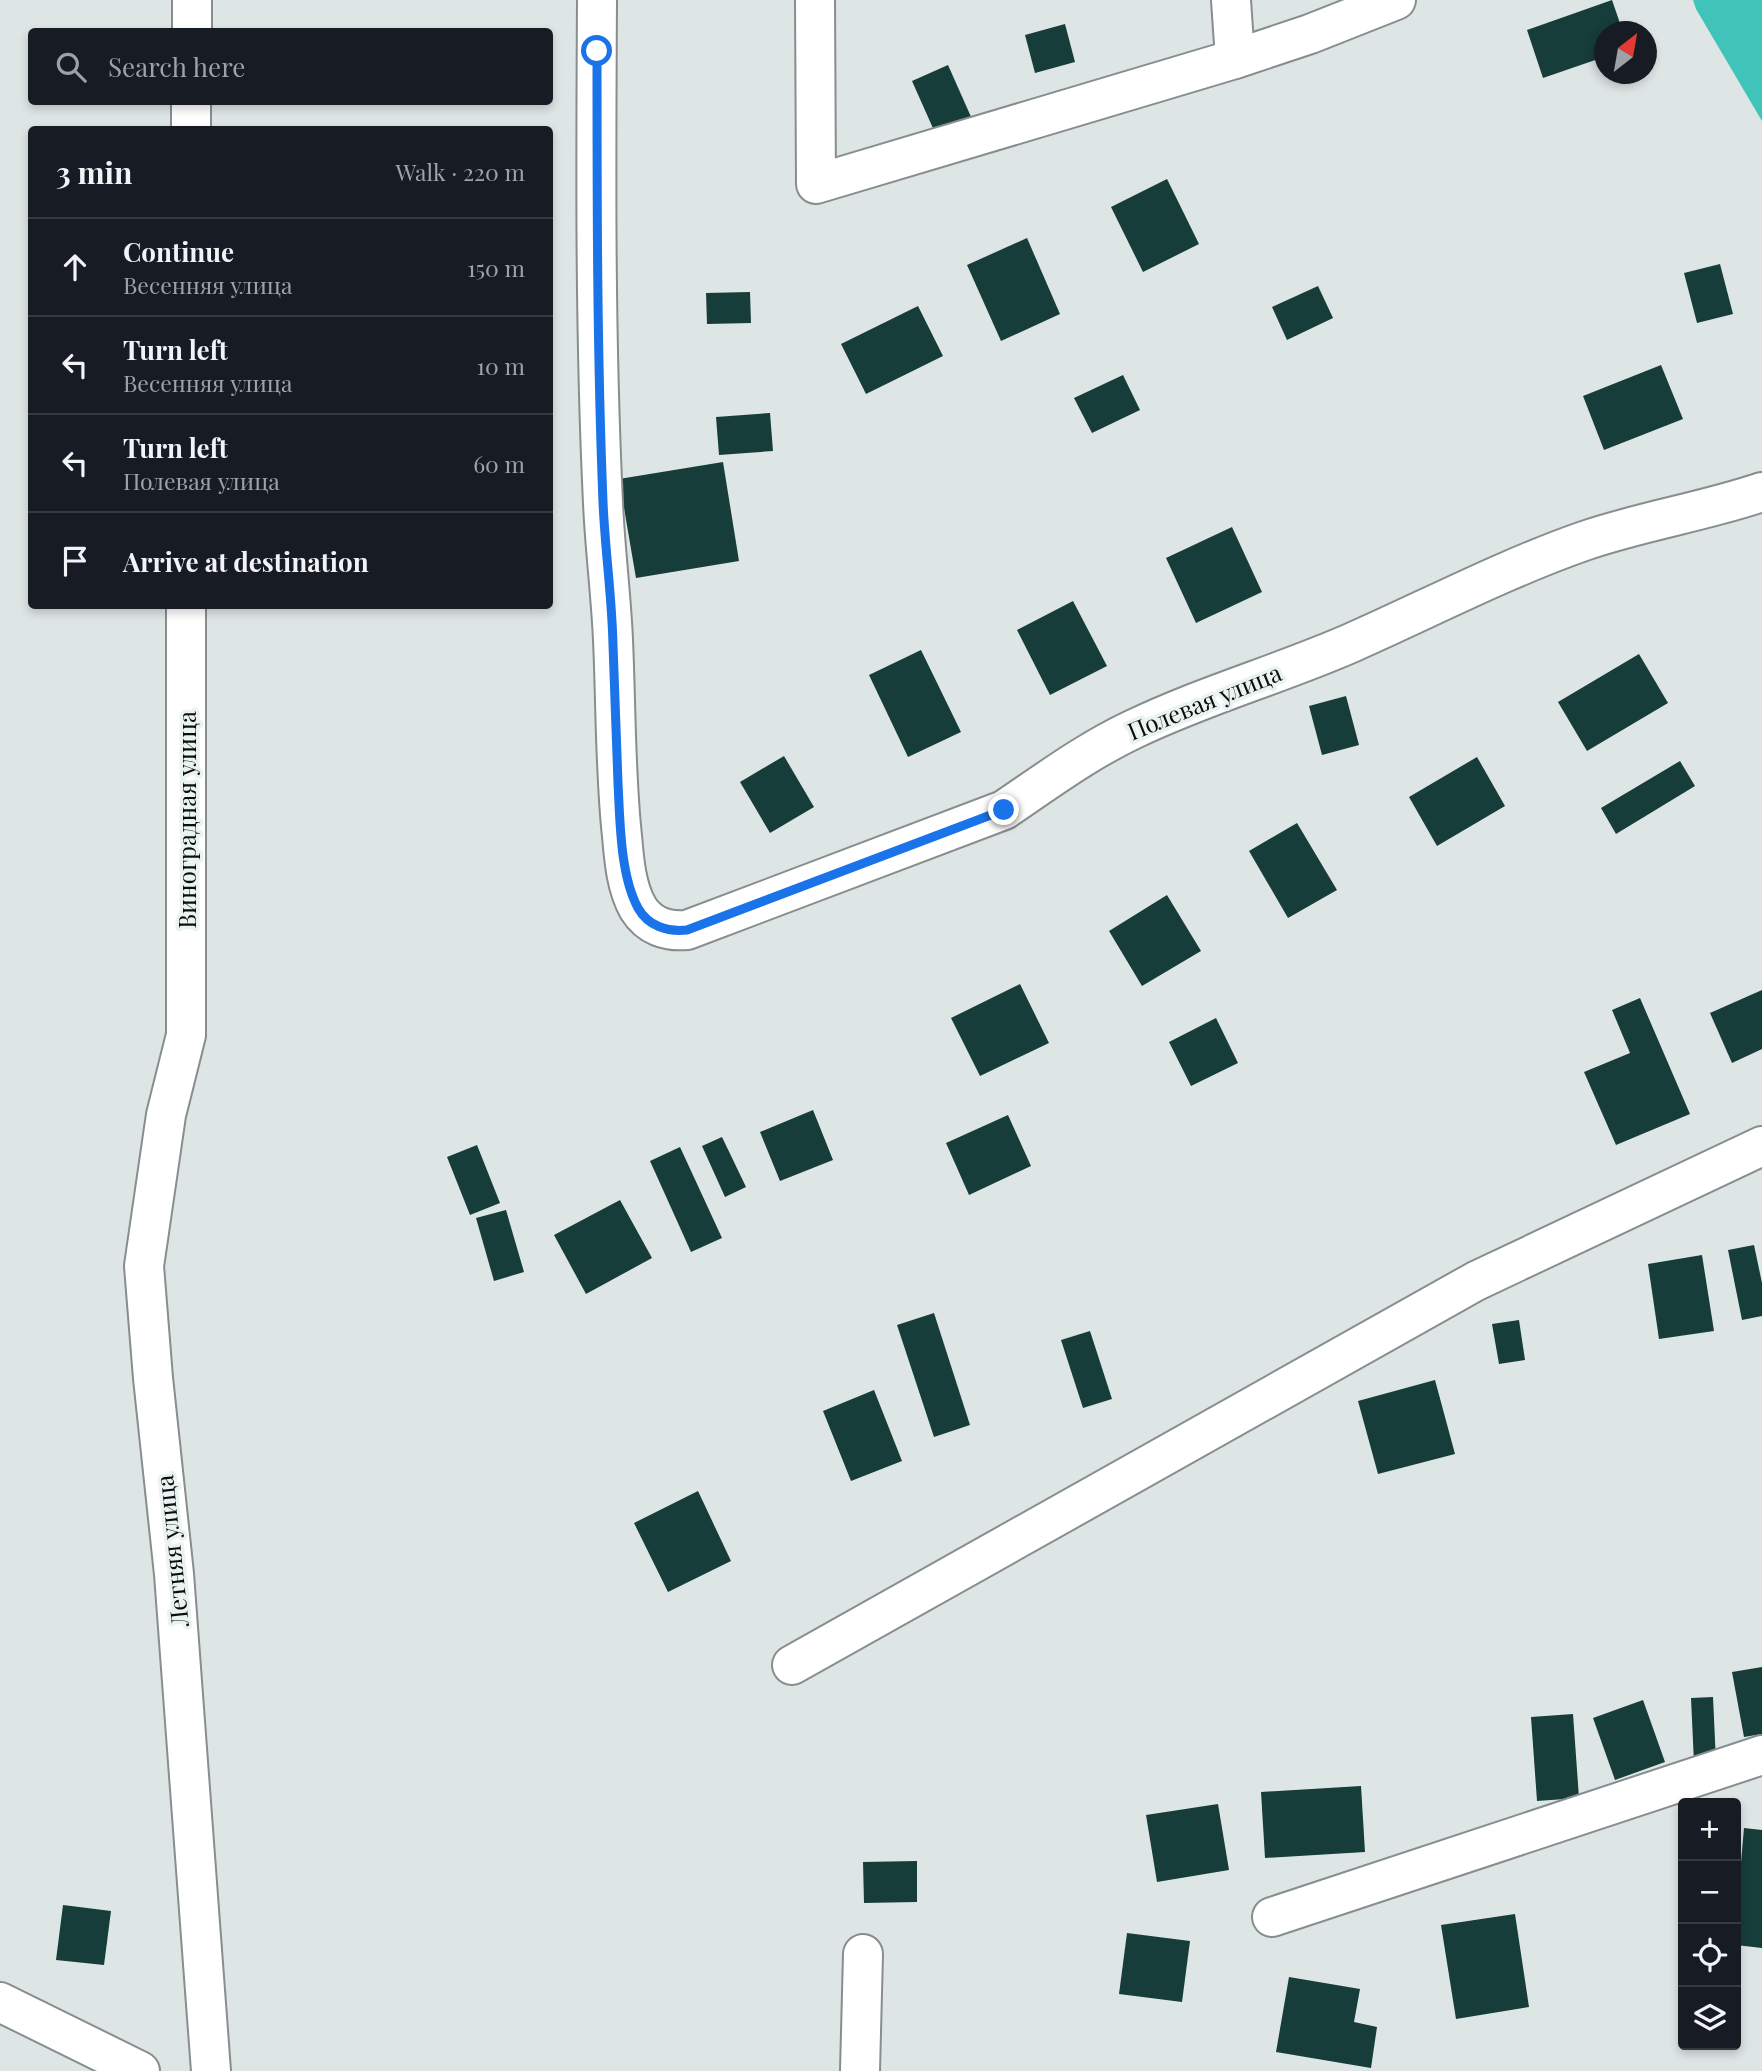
<!DOCTYPE html>
<html lang="en">
<head>
<meta charset="utf-8">
<style>
  :root { --surface:#171b24; --page:#242831; --text:#f1f3f6; --muted:#9ea1a6; --line:#363941 }
  body { margin:0; font-family:"Playfair Display",serif; background:var(--page); color:var(--text) }
  .controls { position:absolute; right:21px; bottom:21px; display:grid; overflow:hidden; border-radius:7px; box-shadow:0 4px 10px #0003 }
  .controls button { width:63px; height:63px; display:grid; place-items:center; padding:0; border:0; border-bottom:2px solid var(--line); background:var(--surface); color:var(--text); font:35px sans-serif }
  .compass { position:absolute; left:1594px; top:21px; width:63px; height:63px; border-radius:50%; background:var(--surface); box-shadow:0 4px 10px #0003; rotate:31deg }
  .stop { position:absolute; width:21px; height:21px; margin:-16px; border:5px solid #1a73e8; border-radius:50%; background:#fff }
  .stop.end { background:#1a73e8; border-color:#fff; box-shadow:0 2px 7px #0008 }
  .list { margin:0; padding:0; list-style:none }
  h2 { display:flex; justify-content:space-between; align-items:center; height:91px; margin:0; padding:0 28px; font-size:30px }
  h2 small { font-size:23px; font-weight:400; color:var(--muted) }
  .list li { display:grid; grid-template-columns:46px 1fr auto; gap:21px; align-items:center; box-sizing:border-box; height:98px; padding:0 28px; border-top:2px solid var(--line) }
  .list b { display:block; font-size:26px; white-space:nowrap }
  .list p { margin:0; font-size:23px; white-space:nowrap; color:var(--muted) }
  .list em { font-size:23px; font-style:normal; color:var(--muted) }
  .icon { flex:none; width:38px; height:38px; fill:none; stroke:currentColor; stroke-width:2; stroke-linecap:round; stroke-linejoin:round }
  .map { position:relative; flex:none; width:1762px; height:2071px; overflow:hidden }
  .search { position:absolute; background:var(--surface); box-shadow:0 4px 10px #0003; left:28px; top:28px; width:525px; height:77px; display:flex; align-items:center; gap:18px; box-sizing:border-box; padding:0 24px; border-radius:7px; color:var(--muted); font-size:26px }
  .panel { position:absolute; background:var(--surface); box-shadow:0 4px 10px #0003; left:28px; top:126px; width:525px; height:483px; border-radius:7px }
  .map>svg:first-child { display:block }
  .forest { fill:#40c3b8 }
  .building { fill:#163d3a }
  .lines { fill:none; stroke-linecap:round; stroke-linejoin:round }
  .minor-casing { stroke:#878e8d; stroke-width:42 }
  .minor { stroke:#fff; stroke-width:38 }
  .route { stroke:#1a73e8; stroke-width:9 }
  .labels { text-anchor:middle; dominant-baseline:central; stroke-width:7; stroke-linejoin:round; paint-order:stroke }
  .street-label { font-size:24px; fill:#0b0e0d; stroke:#ebf3f2 }
</style>
</head>
<body>
<div class="map">
<svg width="1762" height="2071" viewBox="0 0 1762 2071">
  <rect width="100%" height="100%" fill="#dee6e5"/>
  <polygon class="forest" points="1693,0 1762,0 1762,121 1696,9"/>
  <g class="building">
    <polygon points="1612,0 1623,32 1604,32 1604,57 1543,78 1527,30"/>
    <polygon points="1065,24 1075,62 1035,73 1025,35"/>
    <polygon points="948,65 972,119 936,135 912,81"/>
    <polygon points="1167,179 1199,244 1143,272 1111,207"/>
    <polygon points="1027,238 1060,314 1001,341 967,265"/>
    <polygon points="1720,264 1733,314 1697,323 1684,273"/>
    <polygon points="1318,286 1333,318 1287,340 1272,307"/>
    <polygon points="750,292 751,323 707,324 706,293"/>
    <polygon points="918,306 943,356 866,394 841,344"/>
    <polygon points="1661,365 1683,419 1604,450 1583,396"/>
    <polygon points="1123,375 1140,410 1092,433 1074,398"/>
    <polygon points="770,413 773,451 719,455 716,417"/>
    <polygon points="723,462 739,561 636,578 619,479"/>
    <polygon points="1232,527 1262,592 1196,623 1166,558"/>
    <polygon points="1073,601 1107,666 1050,695 1017,630"/>
    <polygon points="921,650 961,732 908,757 869,675"/>
    <polygon points="1639,654 1668,703 1587,751 1558,702"/>
    <polygon points="1346,696 1359,745 1322,755 1309,706"/>
    <polygon points="784,756 814,807 770,833 740,782"/>
    <polygon points="1477,757 1505,806 1437,846 1409,797"/>
    <polygon points="1680,761 1695,786 1616,834 1601,808"/>
    <polygon points="1297,823 1337,890 1288,918 1249,851"/>
    <polygon points="1167,895 1201,951 1142,986 1109,931"/>
    <polygon points="1020,984 1049,1043 980,1076 951,1018"/>
    <polygon points="1762,990 1762,1049 1732,1063 1710,1013"/>
    <polygon points="1640,998 1690,1114 1616,1145 1584,1072 1630,1053 1612,1010"/>
    <polygon points="1216,1018 1238,1063 1191,1086 1169,1042"/>
    <polygon points="813,1110 833,1160 780,1181 760,1132"/>
    <polygon points="1008,1115 1031,1166 969,1195 946,1143"/>
    <polygon points="722,1137 746,1187 725,1197 702,1146"/>
    <polygon points="477,1145 500,1203 470,1215 447,1157"/>
    <polygon points="680,1147 722,1238 691,1252 650,1161"/>
    <polygon points="620,1200 652,1258 586,1294 554,1235"/>
    <polygon points="506,1210 524,1272 494,1281 476,1218"/>
    <polygon points="1754,1245 1762,1283 1762,1316 1742,1320 1728,1250"/>
    <polygon points="1702,1255 1714,1331 1659,1339 1648,1264"/>
    <polygon points="934,1313 970,1425 934,1437 897,1325"/>
    <polygon points="1519,1320 1525,1360 1499,1364 1492,1324"/>
    <polygon points="1090,1331 1112,1399 1083,1408 1061,1340"/>
    <polygon points="1435,1380 1455,1454 1378,1474 1358,1401"/>
    <polygon points="874,1390 902,1461 851,1481 823,1411"/>
    <polygon points="698,1491 731,1561 668,1592 634,1523"/>
    <polygon points="1762,1667 1762,1734 1744,1737 1732,1672"/>
    <polygon points="1713,1697 1716,1762 1694,1763 1691,1698"/>
    <polygon points="1643,1700 1665,1762 1615,1780 1593,1718"/>
    <polygon points="1573,1714 1579,1798 1537,1801 1531,1717"/>
    <polygon points="1361,1786 1365,1852 1265,1858 1261,1792"/>
    <polygon points="1218,1804 1229,1870 1157,1882 1146,1815"/>
    <polygon points="1744,1828 1762,1830 1762,1948 1736,1945 1736,1920"/>
    <polygon points="917,1861 917,1902 864,1903 863,1862"/>
    <polygon points="63,1905 111,1911 104,1965 56,1960"/>
    <polygon points="1515,1914 1529,2007 1456,2019 1441,1925"/>
    <polygon points="1127,1933 1190,1941 1182,2002 1119,1994"/>
    <polygon points="1289,1977 1360,1989 1354,2022 1377,2027 1371,2068 1276,2052"/>
  </g>
  <g class="lines">
    <defs>
      <g id="minor">
        <path d="M597 0C596 168 595 335 603 503 605 549 611 594 613 640 616 705 615 771 622 836 624 859 626 887 638 908 649 926 667 932 687 930L1004 810C1047 781 1087 751 1134 729 1205 695 1280 674 1351 643 1428 609 1504 569 1584 541 1642 521 1703 512 1762 492"/>
        <polyline points="815,0 816,184 1235,59 1310,34 1396,0"/>
        <polyline points="1231,0 1235,59"/>
        <polyline points="192,32 192,0"/>
        <polyline points="191,130 191,102"/>
        <polyline points="186,606 186,1035 166,1115 144,1266 153,1378 174,1574 211,2071"/>
        <polyline points="792,1665 1476,1281 1762,1146"/>
        <polyline points="1272,1917 1762,1755"/>
        <polyline points="0,2002 140,2071"/>
        <polyline points="860,2071 863,1954"/>
      </g>
    </defs>
    <use href="#minor" class="minor-casing"/>
    <use href="#minor" class="minor"/>
  </g>
  <g class="lines">
    <path class="route" d="M597 51C597 202 597 352 603 502 605 550 612 597 613 645 615 691 616 737 618 783 620 820 620 875 638 908 648 926 667 932 687 930L1004 810"/>
  </g>
  <g class="labels">
    <g class="street-label">
      <text transform="translate(1204 701) rotate(-22)">Полевая улица</text>
      <text transform="translate(186 820) rotate(-90)">Виноградная улица</text>
      <text transform="translate(171 1551) rotate(-96)">Летняя улица</text>
    </g>
  </g>
</svg>
<div class="controls">
<button>+</button>
<button>−</button>
<button><svg class="icon" aria-label="locate" viewBox="0 0 24 24"><circle cx="12" cy="12" r="6"/><path d="M12 2v4M12 18v4M2 12h4M18 12h4"/></svg></button>
<button><svg class="icon" aria-label="layers" viewBox="0 0 24 24"><path d="M12 4l9 5-9 5-9-5zM3 14l9 5 9-5"/></svg></button>
</div>
<svg class="compass" viewBox="-18 -18 36 36"><path d="M0-13l5 13h-10z" fill="#e53935"/><path d="M0 13l5-13h-10z" fill="#9ea1a6"/></svg>
<div class="stop" style="left:597px;top:51px"></div>
<div class="stop end" style="left:1004px;top:810px"></div>
<div class="search"><svg class="icon" aria-label="search" viewBox="0 0 24 24"><circle cx="10" cy="10" r="6"/><path d="M15 15l6 6"/></svg>Search here</div>
<section class="panel">
<h2>3 min<small>Walk · 220 m</small></h2>
<ul class="list">
<li><svg class="icon" aria-label="ahead" viewBox="0 0 24 24"><path d="M12 20V5M6 11l6-6 6 6"/></svg><div><b>Continue</b><p>Весенняя улица</p></div><em>150 m</em></li>
<li><svg class="icon" aria-label="left" viewBox="0 0 24 24"><path d="M17 20v-9H6M10 6l-5 5 5 5"/></svg><div><b>Turn left</b><p>Весенняя улица</p></div><em>10 m</em></li>
<li><svg class="icon" aria-label="left" viewBox="0 0 24 24"><path d="M17 20v-9H6M10 6l-5 5 5 5"/></svg><div><b>Turn left</b><p>Полевая улица</p></div><em>60 m</em></li>
<li><svg class="icon" aria-label="arrive" viewBox="0 0 24 24"><path d="M6 21V4h12l-3 4 3 4H6"/></svg><div><b>Arrive at destination</b></div></li>
</ul>
</section>
</div>
</body>
</html>
